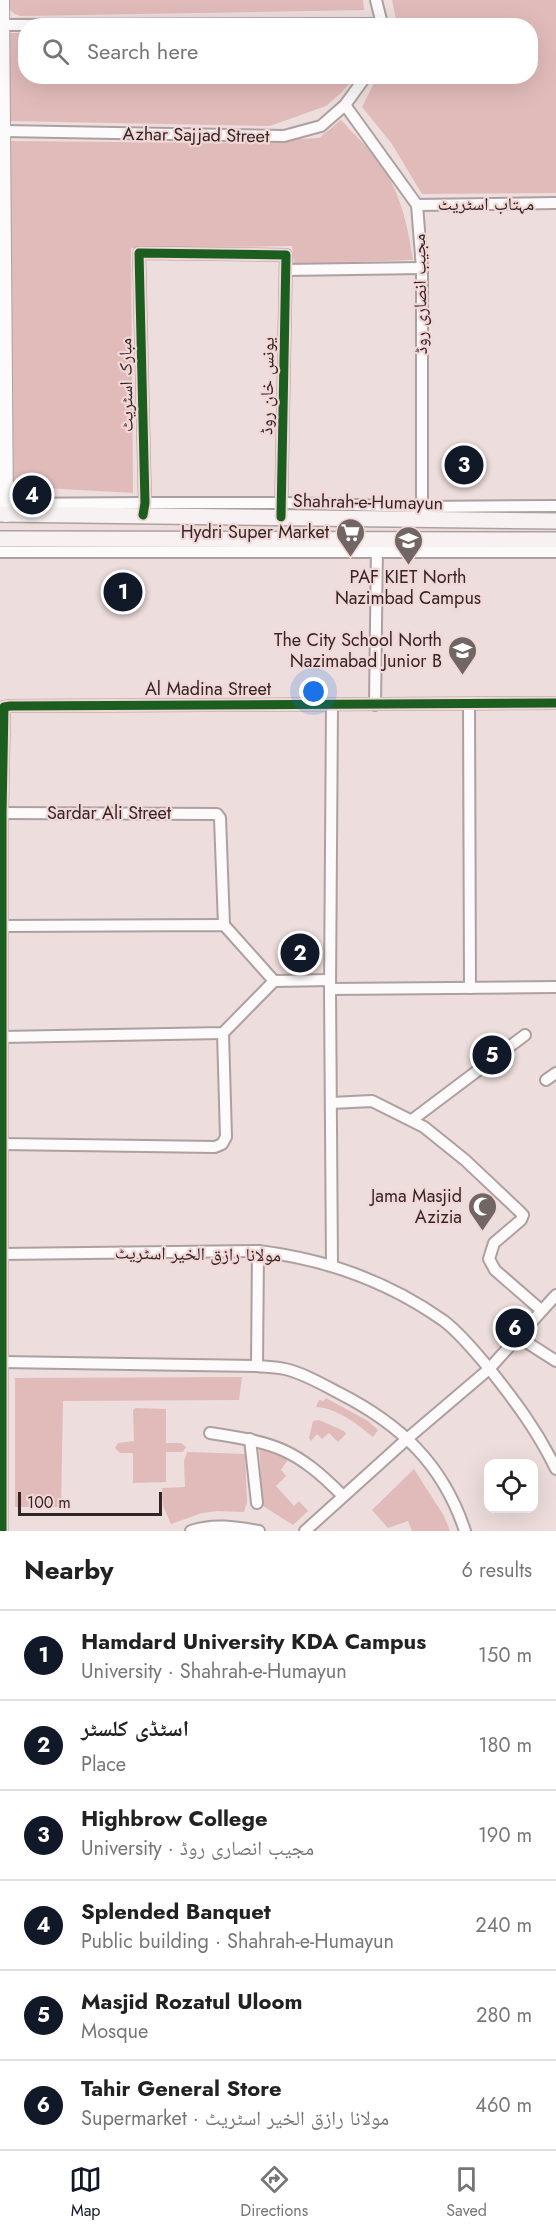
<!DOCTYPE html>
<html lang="en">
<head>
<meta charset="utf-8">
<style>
  :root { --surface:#fff; --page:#f6f6f6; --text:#222; --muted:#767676; --line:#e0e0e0; --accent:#111827 }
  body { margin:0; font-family:Jost,"Noto Naskh Arabic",sans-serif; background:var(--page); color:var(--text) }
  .controls { position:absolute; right:18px; bottom:18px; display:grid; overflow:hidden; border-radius:12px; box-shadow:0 6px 24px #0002 }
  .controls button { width:54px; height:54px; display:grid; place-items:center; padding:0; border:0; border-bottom:2px solid var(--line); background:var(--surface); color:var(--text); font:30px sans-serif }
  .scale { position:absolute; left:18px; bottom:15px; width:144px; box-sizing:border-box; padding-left:6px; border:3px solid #302625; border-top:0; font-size:16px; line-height:21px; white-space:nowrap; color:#302625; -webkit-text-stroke:4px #f3d7d6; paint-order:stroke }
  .you { position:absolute; left:314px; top:692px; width:21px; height:21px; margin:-15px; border:4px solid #fff; border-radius:50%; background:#1a73e8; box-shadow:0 0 0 9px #1a73e833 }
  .badge { display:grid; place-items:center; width:39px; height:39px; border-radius:50%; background:var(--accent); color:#fff; font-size:20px; font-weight:700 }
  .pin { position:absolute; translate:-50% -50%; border:3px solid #fff; box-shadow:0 2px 6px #0006 }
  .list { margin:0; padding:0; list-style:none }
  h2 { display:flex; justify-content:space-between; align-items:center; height:78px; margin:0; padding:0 24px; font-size:26px }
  h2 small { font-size:20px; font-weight:400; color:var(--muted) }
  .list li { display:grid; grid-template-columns:39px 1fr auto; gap:18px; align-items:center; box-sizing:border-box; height:90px; padding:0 24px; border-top:2px solid var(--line) }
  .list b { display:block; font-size:22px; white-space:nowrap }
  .list p { margin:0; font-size:20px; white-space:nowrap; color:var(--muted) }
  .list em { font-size:20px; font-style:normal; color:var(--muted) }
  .icon { flex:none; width:33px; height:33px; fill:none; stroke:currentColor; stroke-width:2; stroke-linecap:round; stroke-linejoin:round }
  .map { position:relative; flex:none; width:556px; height:1531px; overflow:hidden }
  .search { position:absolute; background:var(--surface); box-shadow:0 6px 24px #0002; left:18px; right:18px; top:18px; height:66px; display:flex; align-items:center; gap:15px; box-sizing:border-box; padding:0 21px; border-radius:24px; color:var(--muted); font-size:22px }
  .sheet { height:618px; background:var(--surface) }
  nav { display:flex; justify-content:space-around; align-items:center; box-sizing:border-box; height:84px; border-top:2px solid var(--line); background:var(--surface); font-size:16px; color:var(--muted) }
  nav a { display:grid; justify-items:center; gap:3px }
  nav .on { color:var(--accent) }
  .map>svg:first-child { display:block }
  .green { fill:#e1bbba }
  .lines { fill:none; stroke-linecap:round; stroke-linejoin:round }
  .minor-casing { stroke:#ada0a0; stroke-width:14 }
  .tertiary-casing { stroke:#ada0a0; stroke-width:16 }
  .secondary-casing { stroke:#ada0a0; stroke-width:18 }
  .minor { stroke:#fcfafa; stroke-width:10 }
  .tertiary { stroke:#fcfafa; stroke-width:14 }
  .secondary { stroke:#f8f1f1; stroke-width:15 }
  .cycleway-casing { stroke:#f3d7d6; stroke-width:13 }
  .cycleway { stroke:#1b5e20; stroke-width:9 }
  .labels { text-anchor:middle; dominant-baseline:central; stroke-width:4.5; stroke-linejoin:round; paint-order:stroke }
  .street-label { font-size:18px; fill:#302625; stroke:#f3d7d6 }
  .poi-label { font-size:18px; fill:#302625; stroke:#f3d7d6; text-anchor:end }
</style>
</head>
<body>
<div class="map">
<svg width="556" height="1531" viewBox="0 0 556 1531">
  <rect width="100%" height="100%" fill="#eddddc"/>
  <g class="green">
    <path d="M8 0H363L364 10 20 16C11 13 8 9 8 0Z"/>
    <polygon points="392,0 556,0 556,193 422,194 392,144 362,107 377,77 530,76 530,26 394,25 396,19"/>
    <polygon points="10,33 25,33 26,76 355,77 342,92 326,106 270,126 8,121"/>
    <path d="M341 120C354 135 371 149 382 166 401 194 408 227 413 260L294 264 292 246 131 248 133 493 9 486 10 141 222 143 319 138Z"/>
    <polygon points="242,1377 239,1400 63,1401 61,1507 15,1507 15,1378"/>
    <path d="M326 1398 368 1421 378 1430 373 1437C357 1424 337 1408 316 1407L319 1400 324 1401Z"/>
    <polygon points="136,1408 166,1409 166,1443 181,1443 186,1447 183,1452 166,1452 166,1482 133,1483 133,1453 120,1453 115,1448 118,1443 134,1441 133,1410"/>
    <polygon points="319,1420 344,1431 346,1434 338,1442 329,1433 322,1439 317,1434 311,1441 309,1438 313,1421"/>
    <polygon points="259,1445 289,1458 281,1470 286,1476 276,1486 294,1506 299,1501 308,1511 293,1525 263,1506"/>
    <polygon points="187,1452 245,1454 247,1502 244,1512 217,1511 202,1513 171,1524 163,1506 162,1488 185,1487 184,1461"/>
    <polygon points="414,1469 444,1516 450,1531 412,1531 408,1521 388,1528 372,1510"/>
  </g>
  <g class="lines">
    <defs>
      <g id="minor">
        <polyline points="376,0 382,24"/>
        <polyline points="0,25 382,24"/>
        <polyline points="345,105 417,205 422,268 422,513"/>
        <polyline points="3,131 284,136 321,126 345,105 366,76"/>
        <polyline points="417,205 556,203"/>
        <polyline points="286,270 422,268"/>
        <polyline points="0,504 145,503 287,503 422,507 556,506"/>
        <polyline points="143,515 145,503 139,253 286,255 281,517"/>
        <polyline points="0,552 556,552"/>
        <polyline points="469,704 470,988"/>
        <polyline points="375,705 377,544"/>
        <polyline points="2,813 217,814 220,818 224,925"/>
        <polyline points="2,926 224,925 274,981"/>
        <polyline points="330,989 556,987"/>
        <polyline points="2,1037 223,1033 274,981 330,980"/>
        <polyline points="546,1080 556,1073"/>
        <polyline points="331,1103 372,1101 424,1127 465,1160 518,1210 523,1215 521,1220 494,1243 489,1259 495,1270 541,1310"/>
        <polyline points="412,1120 525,1035"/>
        <polyline points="2,1144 215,1147 222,1144 226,1137 223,1033"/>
        <path d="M2 1254 258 1251C325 1259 389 1282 444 1321 461 1334 474 1351 488 1367 515 1401 537 1430 556 1469"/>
        <polyline points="332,1265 330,989 332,706"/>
        <polyline points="517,1336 556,1361"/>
        <path d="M2 1362 257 1366C266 1367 276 1367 285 1369 303 1373 322 1384 339 1393 400 1424 443 1464 465 1531"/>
        <polyline points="257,1366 258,1251"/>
        <path d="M210 1433C276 1443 295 1448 343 1496"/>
        <polyline points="250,1439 257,1503"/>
        <polyline points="2,1531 2,813 4,707 10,706 556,703"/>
        <path d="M191 1531C214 1523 236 1527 259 1531"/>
        <polyline points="305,1531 408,1438 489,1369 556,1295"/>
      </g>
      <polyline id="tertiary" points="2,0 6,515"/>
      <g id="secondary">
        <polyline points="0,514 556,521"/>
        <polyline points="0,539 556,540"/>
      </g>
    </defs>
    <use href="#minor" class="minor-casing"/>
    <use href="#tertiary" class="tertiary-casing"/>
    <use href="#secondary" class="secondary-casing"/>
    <use href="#minor" class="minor"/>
    <use href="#tertiary" class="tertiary"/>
    <use href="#secondary" class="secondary"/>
    <defs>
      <g id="cycleway">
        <polyline points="143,515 145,503 139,253 286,255 281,517"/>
        <polyline points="2,1531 2,813 4,707 10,706 556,703"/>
      </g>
    </defs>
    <use href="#cycleway" class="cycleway-casing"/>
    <use href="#cycleway" class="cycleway"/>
  </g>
  <defs>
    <symbol id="supermarket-pin" viewBox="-11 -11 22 30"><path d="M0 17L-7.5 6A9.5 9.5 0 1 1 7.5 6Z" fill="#726665" stroke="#f3d7d6"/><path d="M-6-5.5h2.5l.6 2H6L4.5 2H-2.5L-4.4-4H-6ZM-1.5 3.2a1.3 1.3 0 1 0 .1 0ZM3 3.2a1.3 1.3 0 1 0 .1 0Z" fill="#fff"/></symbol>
    <symbol id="university-pin" viewBox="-11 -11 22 30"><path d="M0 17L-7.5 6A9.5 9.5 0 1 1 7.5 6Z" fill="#726665" stroke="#f3d7d6"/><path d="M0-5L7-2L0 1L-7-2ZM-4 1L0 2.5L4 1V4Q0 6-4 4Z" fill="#fff"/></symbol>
    <symbol id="school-pin" viewBox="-11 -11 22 30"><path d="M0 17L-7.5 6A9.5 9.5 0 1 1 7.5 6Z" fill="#726665" stroke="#f3d7d6"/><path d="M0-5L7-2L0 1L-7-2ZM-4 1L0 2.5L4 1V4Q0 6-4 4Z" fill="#fff"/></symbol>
    <symbol id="mosque-pin" viewBox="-11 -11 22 30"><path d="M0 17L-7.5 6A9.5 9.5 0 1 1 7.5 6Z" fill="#726665" stroke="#f3d7d6"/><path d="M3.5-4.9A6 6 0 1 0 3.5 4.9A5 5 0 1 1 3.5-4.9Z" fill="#fff"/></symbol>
  </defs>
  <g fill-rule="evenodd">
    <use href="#supermarket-pin" x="334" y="516" width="33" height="45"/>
    <use href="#university-pin" x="392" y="524" width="33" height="45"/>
    <use href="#school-pin" x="446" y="634" width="33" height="45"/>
    <use href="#mosque-pin" x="466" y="1190" width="33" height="45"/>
  </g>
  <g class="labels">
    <g class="street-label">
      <text transform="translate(196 135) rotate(1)">Azhar Sajjad Street</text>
      <text x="486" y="204">مہتاب اسٹریٹ</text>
      <text transform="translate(420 294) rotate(-91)">مجیب انصاری روڈ</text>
      <text transform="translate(126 385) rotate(-91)">مبارک اسٹریٹ</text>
      <text transform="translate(267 386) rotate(-89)">یونس خان روڈ</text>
      <text transform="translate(368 502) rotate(1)">Shahrah-e-Humayun</text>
      <text x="208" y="689">Al Madina Street</text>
      <text x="109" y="813">Sardar Ali Street</text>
      <text transform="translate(198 1254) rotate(1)">مولانا رازق الخیر اسٹریٹ</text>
    </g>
    <g class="poi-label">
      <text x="329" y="532">Hydri Super Market</text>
      <text x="408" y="577" text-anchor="middle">PAF KIET North<tspan x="408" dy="21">Nazimbad Campus</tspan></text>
      <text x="442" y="640">The City School North<tspan x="442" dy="21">Nazimabad Junior B</tspan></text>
      <text x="462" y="1196">Jama Masjid<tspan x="462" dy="21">Azizia</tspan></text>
    </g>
  </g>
</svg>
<div class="controls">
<button><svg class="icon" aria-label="locate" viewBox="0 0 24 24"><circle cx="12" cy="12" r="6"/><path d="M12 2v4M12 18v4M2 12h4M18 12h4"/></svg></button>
</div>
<div class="scale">100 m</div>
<div class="you"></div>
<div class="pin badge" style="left:123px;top:592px">1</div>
<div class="pin badge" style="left:300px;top:953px">2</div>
<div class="pin badge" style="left:464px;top:465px">3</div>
<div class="pin badge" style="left:32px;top:495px">4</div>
<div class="pin badge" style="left:492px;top:1055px">5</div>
<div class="pin badge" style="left:515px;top:1328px">6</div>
<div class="search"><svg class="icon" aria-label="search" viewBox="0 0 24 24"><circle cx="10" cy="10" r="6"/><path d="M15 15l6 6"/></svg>Search here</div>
</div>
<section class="sheet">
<h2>Nearby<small>6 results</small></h2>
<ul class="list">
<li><span class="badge">1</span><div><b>Hamdard University KDA Campus</b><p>University · Shahrah-e-Humayun</p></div><em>150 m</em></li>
<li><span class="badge">2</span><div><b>اسٹڈی کلسٹر</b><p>Place</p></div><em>180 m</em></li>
<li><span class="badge">3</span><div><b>Highbrow College</b><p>University · مجیب انصاری روڈ</p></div><em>190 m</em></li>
<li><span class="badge">4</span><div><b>Splended Banquet</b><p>Public building · Shahrah-e-Humayun</p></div><em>240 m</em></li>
<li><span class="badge">5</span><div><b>Masjid Rozatul Uloom</b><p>Mosque</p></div><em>280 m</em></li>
<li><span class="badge">6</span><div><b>Tahir General Store</b><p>Supermarket · مولانا رازق الخیر اسٹریٹ</p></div><em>460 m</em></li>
</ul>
</section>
<nav>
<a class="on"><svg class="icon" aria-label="map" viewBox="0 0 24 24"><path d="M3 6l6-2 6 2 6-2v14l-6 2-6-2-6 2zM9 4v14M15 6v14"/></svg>Map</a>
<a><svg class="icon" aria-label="directions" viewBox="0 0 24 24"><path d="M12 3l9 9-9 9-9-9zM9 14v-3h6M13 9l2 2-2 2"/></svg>Directions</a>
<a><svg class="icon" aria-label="saved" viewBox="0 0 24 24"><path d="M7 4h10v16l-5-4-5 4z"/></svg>Saved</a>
</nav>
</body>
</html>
